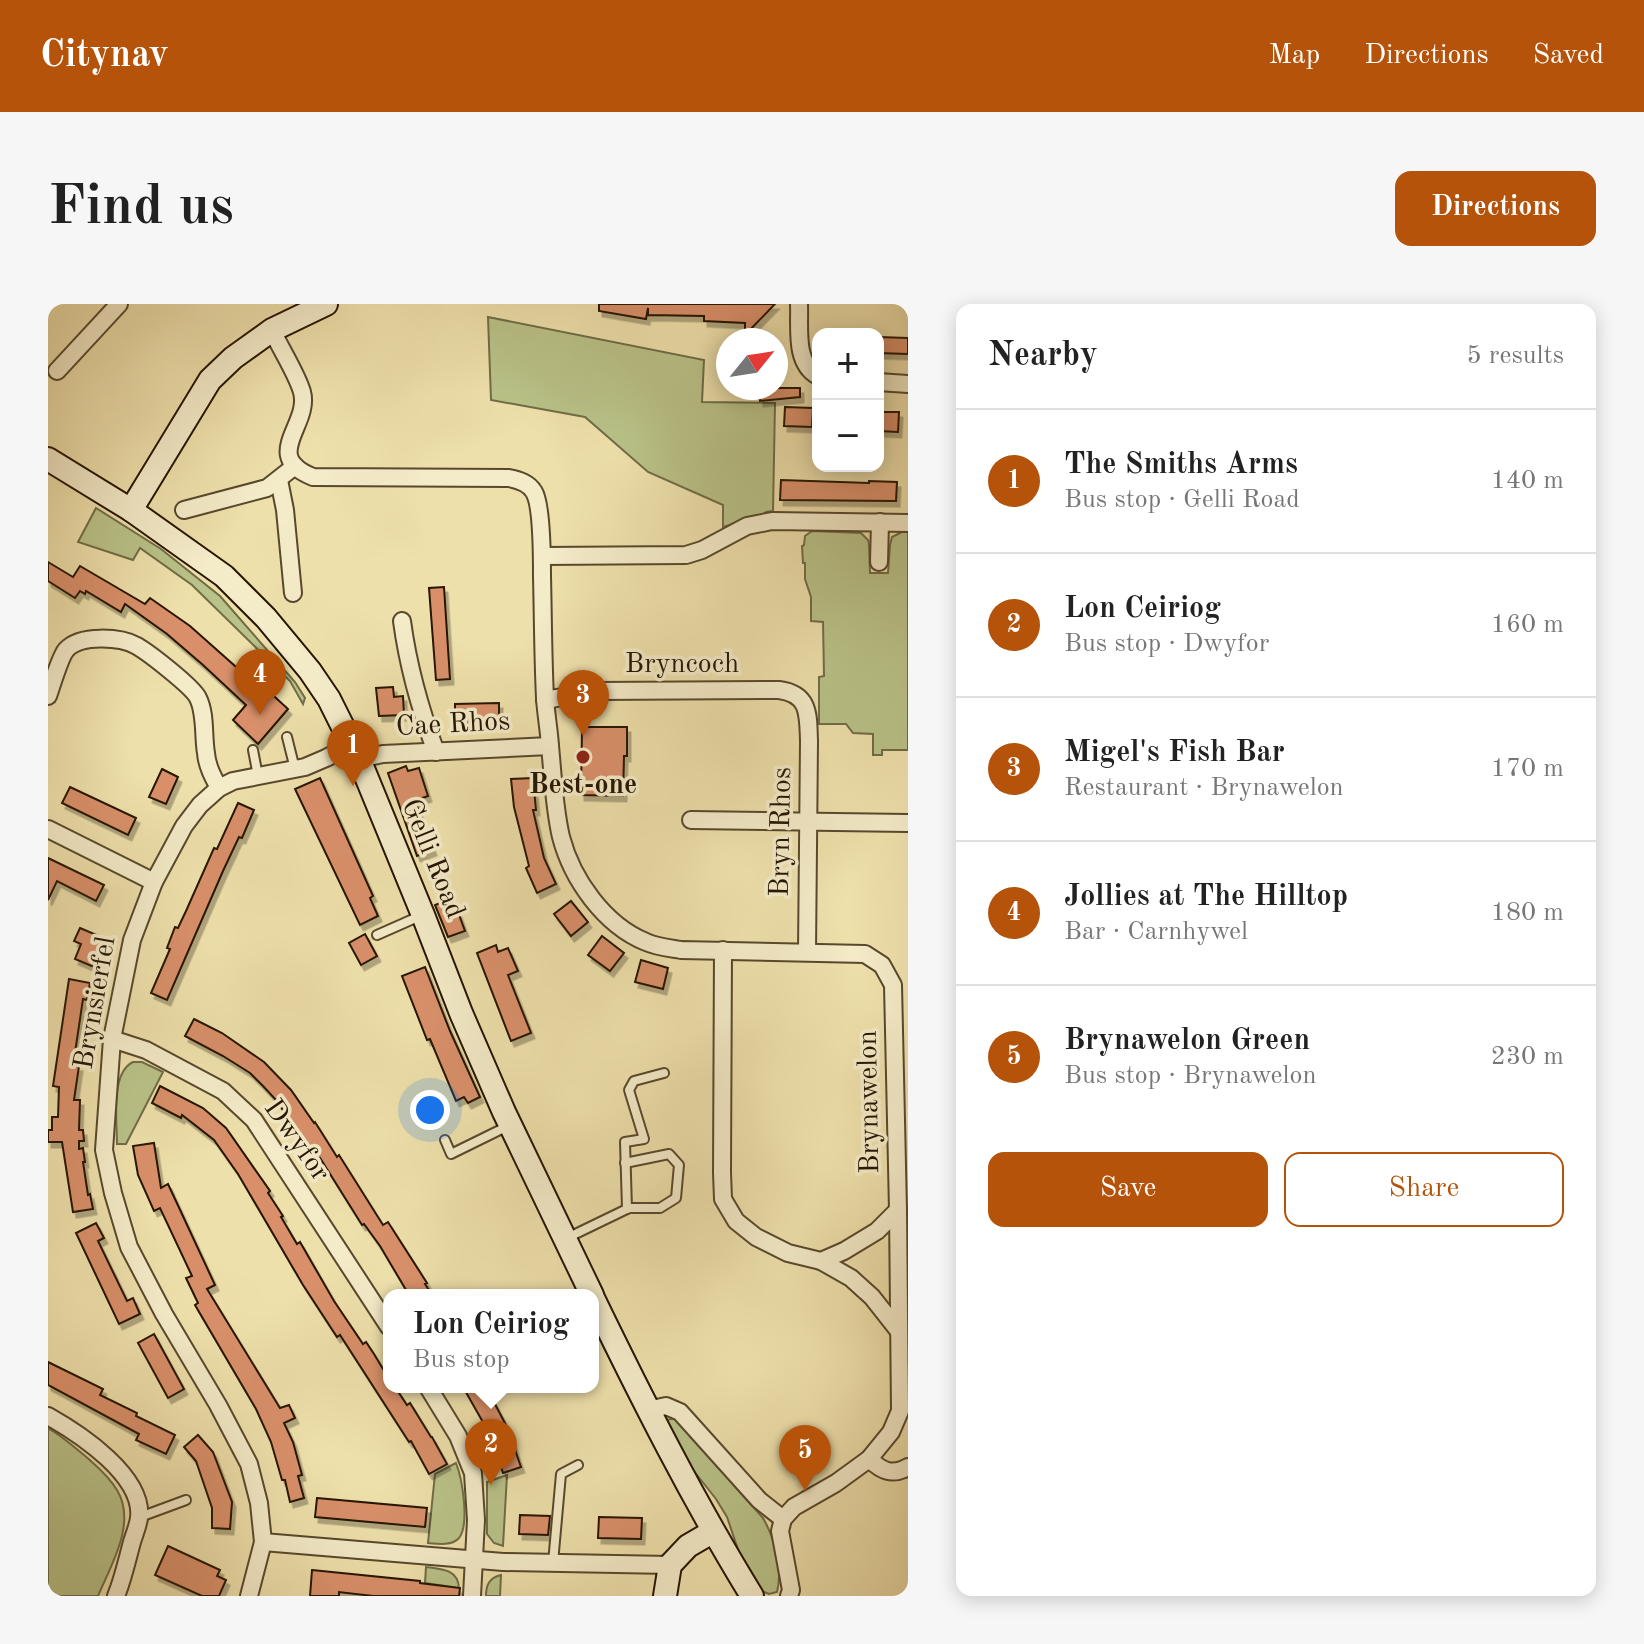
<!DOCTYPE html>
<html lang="en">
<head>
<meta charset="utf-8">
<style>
  :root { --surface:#fff; --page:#f6f6f6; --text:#222; --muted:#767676; --line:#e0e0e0; --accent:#b45309 }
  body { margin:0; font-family:"Old Standard TT",serif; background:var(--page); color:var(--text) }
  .controls { position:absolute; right:24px; top:24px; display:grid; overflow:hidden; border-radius:16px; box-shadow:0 4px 20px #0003 }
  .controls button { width:72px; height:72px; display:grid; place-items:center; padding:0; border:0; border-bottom:2px solid var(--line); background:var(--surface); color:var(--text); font:40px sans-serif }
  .compass { position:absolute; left:668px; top:24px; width:72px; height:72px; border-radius:50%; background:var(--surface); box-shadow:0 4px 20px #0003; rotate:60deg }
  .you { position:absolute; left:382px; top:806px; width:28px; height:28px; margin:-20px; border:6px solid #fff; border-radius:50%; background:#1a73e8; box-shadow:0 0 0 12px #1a73e833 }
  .badge { display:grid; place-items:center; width:52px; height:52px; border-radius:50%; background:var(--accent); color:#fff; font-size:26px; font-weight:700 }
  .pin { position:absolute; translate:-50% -66px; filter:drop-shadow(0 2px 4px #0008) }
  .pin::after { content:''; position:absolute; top:42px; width:28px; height:24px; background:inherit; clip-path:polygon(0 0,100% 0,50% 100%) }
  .popup { position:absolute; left:335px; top:985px; width:216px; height:104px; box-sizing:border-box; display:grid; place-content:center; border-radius:16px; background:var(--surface); filter:drop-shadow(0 2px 6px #0005); font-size:26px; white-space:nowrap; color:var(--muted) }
  .popup b { font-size:30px; color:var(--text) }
  .popup::after { content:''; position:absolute; left:50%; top:100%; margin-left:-16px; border:16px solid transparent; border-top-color:var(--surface) }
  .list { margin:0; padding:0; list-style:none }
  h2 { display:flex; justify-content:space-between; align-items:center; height:104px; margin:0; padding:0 32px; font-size:34px }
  h2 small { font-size:26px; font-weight:400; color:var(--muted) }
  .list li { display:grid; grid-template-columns:52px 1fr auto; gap:24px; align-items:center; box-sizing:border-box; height:144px; padding:0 32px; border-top:2px solid var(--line) }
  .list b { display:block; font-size:30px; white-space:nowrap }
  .list p { margin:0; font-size:26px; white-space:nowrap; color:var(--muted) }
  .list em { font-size:26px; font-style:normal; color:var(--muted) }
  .actions { display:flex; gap:16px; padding:24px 32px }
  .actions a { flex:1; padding:18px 0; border:2px solid var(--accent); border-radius:16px; text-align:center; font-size:28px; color:var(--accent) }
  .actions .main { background:var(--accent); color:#fff }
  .map { position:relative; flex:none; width:860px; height:1292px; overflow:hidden; border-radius:16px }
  header { display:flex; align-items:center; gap:48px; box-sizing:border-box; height:112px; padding:0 40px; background:var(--accent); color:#fff }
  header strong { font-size:38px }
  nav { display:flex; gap:44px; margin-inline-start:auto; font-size:28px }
  .intro { display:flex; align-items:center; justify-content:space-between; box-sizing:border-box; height:192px; padding:0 48px }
  h1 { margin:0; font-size:56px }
  .button { padding:20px 36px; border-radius:16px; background:var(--accent); color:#fff; font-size:28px; font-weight:700 }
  main { display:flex; gap:48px; padding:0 48px }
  aside { flex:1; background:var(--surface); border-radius:16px; box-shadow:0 4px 20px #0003 }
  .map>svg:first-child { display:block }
  .green { fill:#b9c288; stroke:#706c46; stroke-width:2 }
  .building { fill:#d9906a; stroke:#261503; stroke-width:2; filter:url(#shadow) }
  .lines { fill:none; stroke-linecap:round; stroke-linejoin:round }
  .lane-casing { stroke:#58482d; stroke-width:12 }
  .street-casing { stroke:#58482d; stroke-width:20 }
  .secondary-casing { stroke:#261503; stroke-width:26 }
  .lane { stroke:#f4ebc8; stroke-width:8 }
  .street { stroke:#f4ebc8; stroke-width:16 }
  .secondary { stroke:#f4ebc8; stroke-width:22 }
  .poi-dot { fill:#8f2418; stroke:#f4ebc8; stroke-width:3 }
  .labels { text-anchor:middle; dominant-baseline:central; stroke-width:7; stroke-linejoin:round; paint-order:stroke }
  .street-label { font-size:28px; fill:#261503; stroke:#f4ebc8 }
  .poi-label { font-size:28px; font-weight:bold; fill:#261503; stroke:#f4ebc8 }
</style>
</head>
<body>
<header>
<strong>Citynav</strong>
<nav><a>Map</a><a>Directions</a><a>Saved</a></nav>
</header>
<div class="intro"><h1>Find us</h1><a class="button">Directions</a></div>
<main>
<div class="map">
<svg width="860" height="1292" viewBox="0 0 860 1292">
  <defs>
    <filter id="shadow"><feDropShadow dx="3.5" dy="5.5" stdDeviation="0" flood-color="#0004"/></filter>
  </defs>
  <rect width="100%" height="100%" fill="#eee0ab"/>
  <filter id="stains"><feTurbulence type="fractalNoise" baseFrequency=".0025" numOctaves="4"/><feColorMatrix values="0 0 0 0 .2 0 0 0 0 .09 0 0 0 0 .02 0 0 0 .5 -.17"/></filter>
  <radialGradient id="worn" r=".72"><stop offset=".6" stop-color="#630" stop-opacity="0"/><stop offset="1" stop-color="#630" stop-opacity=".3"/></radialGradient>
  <g class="green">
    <path d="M440 13 656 56 654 98 727 99 725 207 718 208 715 211C700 210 689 220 675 223V201L600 168 537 113 443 96Z"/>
    <polygon points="48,204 113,245 172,292 247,378 257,394 255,400 242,377 144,281 92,244 85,256 30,238"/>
    <polygon points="764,227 813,229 820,236 821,240 822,269 840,269 842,241 844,233 854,228 860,228 860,446 834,446 834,451 825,451 825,430 805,429 798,420 771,420 771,373 776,372 775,318 763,317 763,293 757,275 757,259 755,259 754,242 756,241 757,232"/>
    <path d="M85 758H94L115 768 78 840H69C69 818 62 769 85 758Z"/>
    <path d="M627 1114 715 1214C727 1235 735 1265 729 1288L721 1290 711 1286 696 1263 679 1213 668 1195 638 1157 620 1122 619 1116Z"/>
    <path d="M0 1124C16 1133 30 1146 44 1158 53 1166 63 1176 69 1186 89 1219 63 1261 50 1292H0Z"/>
    <path d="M408 1159C414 1174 422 1220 411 1234 404 1242 390 1240 380 1239L387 1170Z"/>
    <polygon points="459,1171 455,1242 446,1239 439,1230 439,1178"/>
    <path d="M378 1263C393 1265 410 1265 411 1284L377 1279Z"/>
    <path d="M453 1271 452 1292H438C438 1281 441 1274 453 1271Z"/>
  </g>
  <g class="building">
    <polygon points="551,0 727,0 697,31 697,19 656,17 656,12 600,11 600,4 598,15 551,7"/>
    <polygon points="830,33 860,34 860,50 830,49"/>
    <polygon points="711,84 752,84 752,93 712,97"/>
    <polygon points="737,103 765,104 764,123 736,122"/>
    <polygon points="830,108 851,108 850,128 830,127"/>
    <polygon points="733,176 821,179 821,177 849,178 848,197 732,196"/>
    <polygon points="0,258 25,273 32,262 97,300 102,294 142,322 213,385 215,382 240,405 210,440 185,416 198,401 155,361 119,330 77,300 73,308 38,287 37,290 32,287 27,294 0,277"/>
    <polygon points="396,283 402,375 388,376 381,284"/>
    <polygon points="345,383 346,393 355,392 356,411 331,412 328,384"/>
    <polygon points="451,399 451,419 407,420 407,400"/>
    <polygon points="534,423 579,423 579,452 576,452 575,492 533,491"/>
    <polygon points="358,462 360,467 371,464 380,492 368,496 370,501 369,502 385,546 369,552 340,469"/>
    <polygon points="114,465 130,473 118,500 101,493"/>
    <polygon points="272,474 325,592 322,594 330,612 312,621 247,485"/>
    <polygon points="485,474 488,506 485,506 496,554 508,580 489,589 478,564 481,562 466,503 463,475"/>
    <polygon points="22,483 88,514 80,531 14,499"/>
    <polygon points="190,499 206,506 194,534 191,533 175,567 119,696 103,689 122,645 119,644 127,623 130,624 138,607 166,544 169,545"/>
    <polygon points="0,554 56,581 48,597 9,577 0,596"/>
    <polygon points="400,596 405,610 410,608 417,627 400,633 387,601"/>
    <polygon points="523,597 540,618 523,632 506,610"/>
    <polygon points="32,624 58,635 46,663 27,655 33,640 26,637"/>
    <polygon points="317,630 329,652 313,661 301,639"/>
    <polygon points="554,632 576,649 562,667 540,651"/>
    <polygon points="448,641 450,648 460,644 470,667 460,671 483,729 463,737 429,649"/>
    <polygon points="593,656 620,664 615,685 587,678"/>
    <polygon points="377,663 402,727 432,793 420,799 416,793 408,797 382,735 379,736 354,672"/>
    <polygon points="21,675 42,679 39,696 35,695 25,762 31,762 26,796 32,796 31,826 35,826 36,837 31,837 31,845 35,844 37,858 35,858 40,891 42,890 45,905 25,908 14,838 0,838 0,826 4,826 4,813 10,813 11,783 5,782"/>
    <polygon points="146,715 174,729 216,758 243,786 266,819 267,818 289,853 291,851 335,921 340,918 379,979 377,980 384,991 361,991 332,942 316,920 314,921 272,854 268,857 229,797 215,782 202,769 175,752 137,732"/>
    <polygon points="112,782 155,804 178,824 222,887 220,889 235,912 233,913 249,940 252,938 286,997 315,1040 318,1038 326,1050 341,1075 341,1083 347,1083 359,1101 362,1099 383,1133 384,1133 399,1160 381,1170 363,1137 361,1138 292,1031 289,1033 255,981 190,870 166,836 134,811 133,814 104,799"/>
    <polygon points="106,839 113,884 120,880 167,981 159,985 232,1104 241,1101 247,1114 236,1119 245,1138 254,1171 250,1172 256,1194 242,1198 237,1176 234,1176 223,1138 208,1105 147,1001 150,999 138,974 144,972 112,904 106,907 90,871 85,842"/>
    <polygon points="48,919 56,934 50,937 79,997 85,994 92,1010 71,1020 28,929"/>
    <polygon points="106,1030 136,1085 120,1094 90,1039"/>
    <polygon points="0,1058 55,1085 52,1091 89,1109 88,1112 127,1131 118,1150 88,1136 91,1130 0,1081"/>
    <polygon points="415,1083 438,1083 459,1123 473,1163 455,1169 438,1119 436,1120"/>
    <polygon points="150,1131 165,1148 184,1198 182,1225 164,1224 164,1204 148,1157 136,1143"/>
    <polygon points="269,1194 379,1204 377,1223 267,1213"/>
    <polygon points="472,1211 502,1212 500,1231 471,1230"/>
    <polygon points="551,1213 594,1214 593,1235 550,1234"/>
    <polygon points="120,1242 172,1266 169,1272 178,1276 171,1292 154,1292 107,1271"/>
    <polygon points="264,1266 372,1277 372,1279 412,1284 411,1292 325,1292 291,1288 291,1292 262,1292"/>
  </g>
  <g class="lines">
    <defs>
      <g id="lane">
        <polyline points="239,433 247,465"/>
        <polyline points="205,446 210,472"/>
        <polyline points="329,631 372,612"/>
        <polyline points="397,836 403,850 460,822"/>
        <polyline points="579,905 577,838 596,835 581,786 586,777 616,769"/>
        <polyline points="519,934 581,904 612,904 628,894 631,861 621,850 577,859"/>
        <polyline points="92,1213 138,1196"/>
        <polyline points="505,1259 513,1170 530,1161"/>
      </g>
      <g id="street">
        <path d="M751 0C752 24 746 59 770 72"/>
        <path d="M224 26C232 44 249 70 254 88 263 121 212 152 265 173L461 174C471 176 481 179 486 188 494 201 494 255 494 272 495 313 495 353 497 394 498 410 501 426 502 442 505 472 506 503 513 533 524 575 556 621 598 638 609 643 621 644 633 646L817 650 834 661 845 681 850 906 852 1107 843 1128 821 1155 788 1179 746 1203 735 1215 732 1227 743 1286 741 1292"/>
        <polyline points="9,67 71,0"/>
        <polyline points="830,78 860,80"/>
        <polyline points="231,176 237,206 245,289"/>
        <polyline points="136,206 219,184 247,162"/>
        <polyline points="494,252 638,251 654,246 699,222 724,217 860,219"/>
        <polyline points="831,258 832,218"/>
        <path d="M354 317C360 362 372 405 388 448"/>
        <path d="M0 392C4 381 12 353 18 346 32 330 73 333 89 342 101 349 145 383 150 394 158 410 155 432 158 449 159 462 165 473 171 484"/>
        <path d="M497 396 549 387 731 386C762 390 760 411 761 437L759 648"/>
        <polyline points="311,455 335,450 502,442"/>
        <polyline points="643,516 860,519"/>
        <polyline points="0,525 106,578"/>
        <polyline points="675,646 674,869 675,895 688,917 708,933 740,949 773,957 796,947 829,927 850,906"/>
        <polyline points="64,735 98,746 175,787 206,816 341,1023"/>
        <polyline points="773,957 803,974 824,993 850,1026"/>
        <polyline points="380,1083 410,1132 425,1169 428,1216 424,1292"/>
        <polyline points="599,1106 618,1102 632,1108 711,1196 735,1215"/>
        <path d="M0 1112C32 1130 96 1172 91 1214 90 1222 86 1231 84 1238 79 1256 75 1275 68 1292"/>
        <path d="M821 1155C834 1167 844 1172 860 1163"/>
        <polyline points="215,1238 455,1258 622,1261"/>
        <polyline points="201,1292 215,1238 211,1199 201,1160 170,1101 116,1010 81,943 65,889 56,846 64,735 84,636 106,578 136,522 152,501 171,484 185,477 257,463 278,454 304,441"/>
      </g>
      <g id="secondary">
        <polyline points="0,155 83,206 176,272 218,314 262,367 281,395 311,455 375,611 413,709 456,808 544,991"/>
        <polyline points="83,206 162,76 185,54 224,26 278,0"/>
        <path d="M545 994C594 1095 645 1196 704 1292"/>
        <polyline points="617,1292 622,1261 640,1242 664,1228"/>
      </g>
    </defs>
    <use href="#lane" class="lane-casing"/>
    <use href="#street" class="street-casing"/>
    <use href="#secondary" class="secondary-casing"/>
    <use href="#lane" class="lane"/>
    <use href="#street" class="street"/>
    <use href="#secondary" class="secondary"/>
  </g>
  <circle class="poi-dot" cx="535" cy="453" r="8"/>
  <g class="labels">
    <g class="street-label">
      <text x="634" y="361">Bryncoch</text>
      <text transform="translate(405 421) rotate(-3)">Cae Rhos</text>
      <text transform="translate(734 528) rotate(-89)">Bryn Rhos</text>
      <text transform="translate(384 555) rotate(68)">Gelli Road</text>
      <text transform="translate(48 699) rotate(-80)">Brynsierfel</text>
      <text transform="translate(822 798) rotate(-91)">Brynawelon</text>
      <text transform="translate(248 837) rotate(55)">Dwyfor</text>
    </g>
    <g class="poi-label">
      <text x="535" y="482">Best-one</text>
    </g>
  </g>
  <rect width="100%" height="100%" filter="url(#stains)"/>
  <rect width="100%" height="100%" fill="url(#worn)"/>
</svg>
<div class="controls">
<button>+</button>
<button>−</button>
</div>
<svg class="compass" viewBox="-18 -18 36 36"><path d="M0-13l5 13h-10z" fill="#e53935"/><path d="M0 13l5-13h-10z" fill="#767676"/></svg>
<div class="you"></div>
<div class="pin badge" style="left:305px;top:482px">1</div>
<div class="pin badge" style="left:443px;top:1181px">2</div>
<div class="popup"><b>Lon Ceiriog</b>Bus stop</div>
<div class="pin badge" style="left:535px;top:432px">3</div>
<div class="pin badge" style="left:212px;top:411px">4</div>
<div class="pin badge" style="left:757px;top:1187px">5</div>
</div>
<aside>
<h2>Nearby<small>5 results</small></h2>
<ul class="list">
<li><span class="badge">1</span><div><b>The Smiths Arms</b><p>Bus stop · Gelli Road</p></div><em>140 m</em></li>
<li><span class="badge">2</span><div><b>Lon Ceiriog</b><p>Bus stop · Dwyfor</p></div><em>160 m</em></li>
<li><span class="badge">3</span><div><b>Migel's Fish Bar</b><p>Restaurant · Brynawelon</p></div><em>170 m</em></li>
<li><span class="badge">4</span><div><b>Jollies at The Hilltop</b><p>Bar · Carnhywel</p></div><em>180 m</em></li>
<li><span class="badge">5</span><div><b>Brynawelon Green</b><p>Bus stop · Brynawelon</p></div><em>230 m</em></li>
</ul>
<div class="actions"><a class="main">Save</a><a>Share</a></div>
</aside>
</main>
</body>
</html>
